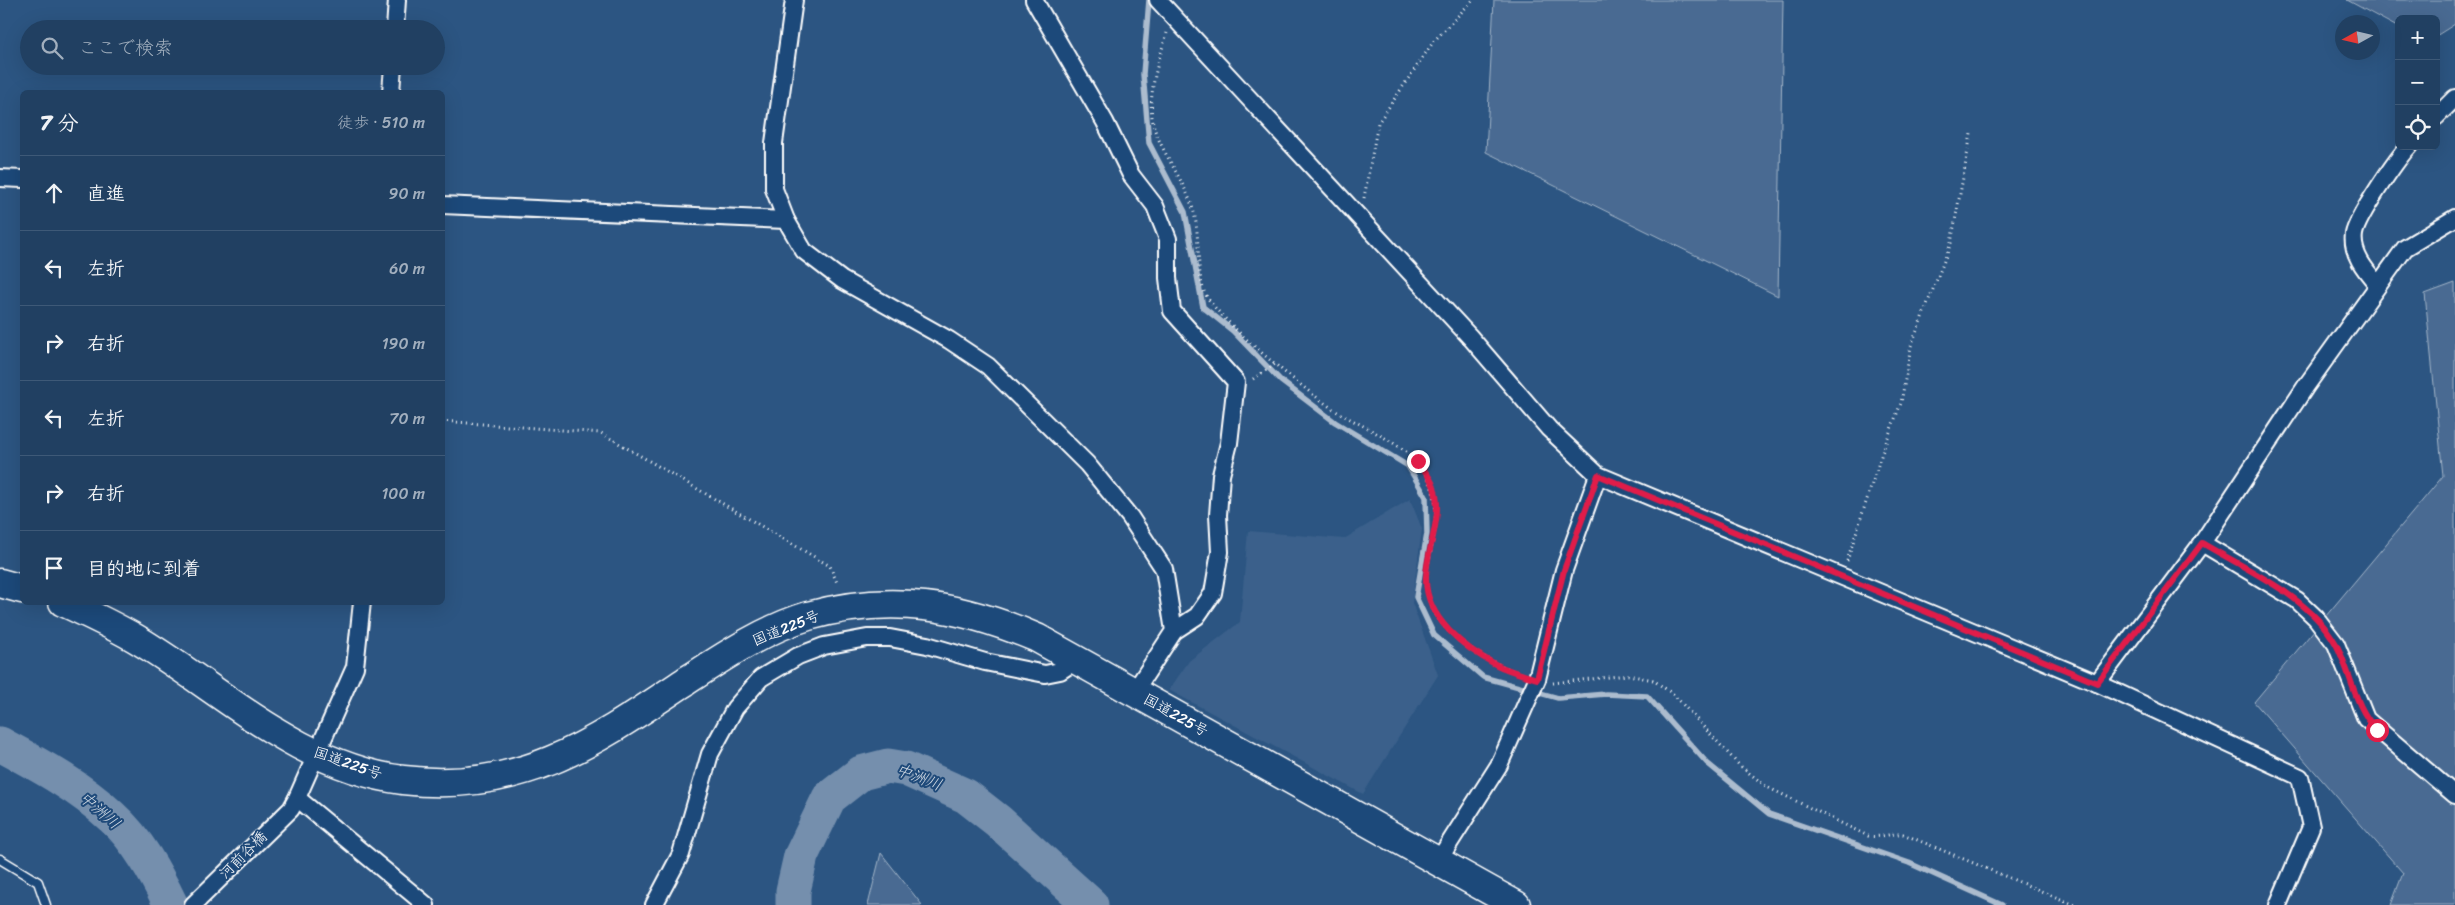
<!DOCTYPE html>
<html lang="ja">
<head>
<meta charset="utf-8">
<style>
  :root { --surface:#214062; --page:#294768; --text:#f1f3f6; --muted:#a2afbe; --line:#3e5977 }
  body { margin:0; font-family:Sriracha,"Klee One",sans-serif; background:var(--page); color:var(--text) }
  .controls { position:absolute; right:15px; top:15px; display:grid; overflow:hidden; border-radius:8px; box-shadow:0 5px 20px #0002 }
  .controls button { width:45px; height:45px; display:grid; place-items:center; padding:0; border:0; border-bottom:1px solid var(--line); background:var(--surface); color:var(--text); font:25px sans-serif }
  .compass { position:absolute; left:2335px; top:15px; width:45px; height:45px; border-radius:50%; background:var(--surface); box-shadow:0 5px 20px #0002; rotate:262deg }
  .stop { position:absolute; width:15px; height:15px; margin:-11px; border:4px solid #e11d48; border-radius:50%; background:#fff }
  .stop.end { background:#e11d48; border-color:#fff; box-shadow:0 1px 5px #0008 }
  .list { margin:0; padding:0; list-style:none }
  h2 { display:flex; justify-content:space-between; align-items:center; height:65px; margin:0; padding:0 20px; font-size:21px }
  h2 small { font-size:16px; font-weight:400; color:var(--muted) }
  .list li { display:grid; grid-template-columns:32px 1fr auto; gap:15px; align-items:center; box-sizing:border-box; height:75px; padding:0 20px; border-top:1px solid var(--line) }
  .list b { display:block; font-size:19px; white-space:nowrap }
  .list em { font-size:16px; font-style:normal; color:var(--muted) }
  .icon { flex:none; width:28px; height:28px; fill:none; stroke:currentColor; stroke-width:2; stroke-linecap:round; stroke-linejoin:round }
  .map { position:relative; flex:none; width:2455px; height:905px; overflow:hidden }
  .search { position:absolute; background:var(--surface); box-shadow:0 5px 20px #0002; left:20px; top:20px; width:425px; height:55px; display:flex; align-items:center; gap:12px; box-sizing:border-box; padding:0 18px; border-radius:28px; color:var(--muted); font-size:19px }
  .panel { position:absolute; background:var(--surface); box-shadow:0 5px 20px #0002; left:20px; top:90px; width:425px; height:515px; border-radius:8px }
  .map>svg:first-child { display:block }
  .built { fill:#3b618b }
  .green { fill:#486b92; stroke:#a4b5c8 }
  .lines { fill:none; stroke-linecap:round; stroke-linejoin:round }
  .stream { stroke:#acbcce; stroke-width:5.5 }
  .river { stroke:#748fad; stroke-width:35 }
  .lane-casing { stroke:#fff; stroke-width:11 }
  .street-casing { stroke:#fff; stroke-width:20 }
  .highway-casing { stroke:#fff; stroke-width:31 }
  .path { stroke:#fff; stroke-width:3; stroke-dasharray:1 4; stroke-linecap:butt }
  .lane { stroke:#1f4a7a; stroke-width:8 }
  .street { stroke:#1f4a7a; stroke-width:16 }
  .highway { stroke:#1f4a7a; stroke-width:28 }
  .route { stroke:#e11d48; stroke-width:6 }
  .labels { text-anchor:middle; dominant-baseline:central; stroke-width:4; stroke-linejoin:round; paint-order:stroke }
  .street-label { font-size:15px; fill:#fff; stroke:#1f4a7a }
  .water-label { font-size:16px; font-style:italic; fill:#d5dde6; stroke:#1f4a7a }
</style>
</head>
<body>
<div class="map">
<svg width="2455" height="905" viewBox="0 0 2455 905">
  <rect width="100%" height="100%" fill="#2c5582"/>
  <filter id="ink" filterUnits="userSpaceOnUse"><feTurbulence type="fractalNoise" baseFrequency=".02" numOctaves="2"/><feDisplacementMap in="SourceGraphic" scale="10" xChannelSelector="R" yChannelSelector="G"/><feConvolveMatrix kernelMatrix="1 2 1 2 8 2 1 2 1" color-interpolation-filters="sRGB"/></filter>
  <g filter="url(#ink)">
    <polygon class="built" points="1410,499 1422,529 1412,603 1438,675 1363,794 1169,690 1189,661 1240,622 1248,531 1344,539"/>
    <g class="green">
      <polygon points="1494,0 1783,0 1778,296 1486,152"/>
      <polygon points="2347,0 2455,0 2455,24 2436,36 2436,19 2399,19 2399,28"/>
      <polygon points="2455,283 2455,905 2391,905 2403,873 2254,702 2443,476 2425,294"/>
      <polygon points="881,853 922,905 868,905"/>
    </g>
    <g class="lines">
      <polyline class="stream" points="1149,0 1143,74 1149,143 1185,212 1203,307 1233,331 1281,381 1335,422 1408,466 1426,497 1427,534 1416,597 1434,635 1483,677 1558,698 1606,694 1647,696 1707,763 1769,814 1909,863 2002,905"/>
      <g class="river">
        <path d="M0 744C39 765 79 786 112 817 138 840 156 874 171 905"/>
        <polyline points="793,905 793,891 801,856 829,798 861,773 888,766 906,769 966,796 998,821 1091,905"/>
      </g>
      <defs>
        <polyline id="lane" points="0,859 38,882 46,905"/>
        <g id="street">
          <polyline points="794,0 774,143 774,189 786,220 804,251 842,280 949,340 988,366 1087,464 1130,517 1164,569 1174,631 1134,692"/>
          <polyline points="1034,0 1105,122 1131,175 1155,206 1168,239 1168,278 1172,311 1236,382 1229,443 1221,475 1218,515 1220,552 1213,593 1197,616 1174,631"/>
          <polyline points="1158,0 1470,337 1549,429 1598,475 2097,683 2300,777 2311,827 2278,905"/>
          <polyline points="395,29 397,0"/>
          <polyline points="391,92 393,66"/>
          <polyline points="2436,117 2455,98"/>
          <polyline points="0,178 22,179"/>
          <polyline points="442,205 786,220"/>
          <path d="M2378 285C2366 271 2351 254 2354 234 2357 217 2396 160 2409 146"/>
          <polyline points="2202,543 2297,600 2316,618 2336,644 2366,719 2455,795"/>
          <polyline points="2097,683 2202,543 2306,386 2405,248 2455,218"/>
          <polyline points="297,798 426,905"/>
          <polyline points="1438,861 1499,765 1537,679 1564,570 1598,475"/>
          <polyline points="193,905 291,809 297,798 355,667 362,602"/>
          <polyline points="654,905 681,854 710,754 735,708 761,678 798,656 824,646 867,638 890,638 927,645 985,662 1045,674 1060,671 1077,660"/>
        </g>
        <g id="highway">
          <polyline points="0,583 22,589"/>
          <path d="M63 602C87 613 112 625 135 638 221 689 299 767 403 780 523 794 595 742 689 679 726 655 765 629 808 616 890 593 960 605 1037 638L1516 905"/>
        </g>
      </defs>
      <use href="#lane" class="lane-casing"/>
      <use href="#street" class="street-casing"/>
      <use href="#highway" class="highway-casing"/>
      <g class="path">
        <path d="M1167 33C1158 62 1144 103 1156 133 1166 158 1183 180 1192 206 1201 231 1195 265 1204 291 1214 318 1312 396 1339 413 1359 424 1405 446 1418 463 1442 493 1437 520 1430 555 1428 563 1426 572 1426 579 1427 629 1480 659 1521 674"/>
        <polyline points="1364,198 1378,123 1434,41 1473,0"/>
        <polyline points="1253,379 1275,364"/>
        <polyline points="442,421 601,433 830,566 838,585"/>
        <polyline points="1847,561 1882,453 1901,403 1911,346 1951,243 1971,134"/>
        <path d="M1553 683 1628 675 1653 680 1673 694 1739 765 1767 787 1868 836C1880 838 1891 833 1903 834L2075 905"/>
      </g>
      <use href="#lane" class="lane"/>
      <use href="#street" class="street"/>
      <use href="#highway" class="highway"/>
    </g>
  </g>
  <g class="lines" filter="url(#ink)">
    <path class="route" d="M1418 461C1423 469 1431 478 1434 487 1444 518 1426 548 1426 578 1425 618 1465 649 1497 665 1509 671 1524 675 1537 679L1564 570 1598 475 2097 683 2202 543C2247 570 2310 597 2336 644 2351 672 2354 707 2377 730"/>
  </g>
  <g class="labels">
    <g class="street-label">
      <text transform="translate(786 628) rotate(-22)">国道225号</text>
      <text transform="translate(1176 715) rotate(29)">国道225号</text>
      <text transform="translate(348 763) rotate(19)">国道225号</text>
      <text transform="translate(243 855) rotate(-45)">河前谷橋</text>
    </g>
    <g class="water-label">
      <text transform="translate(919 777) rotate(21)">中洲川</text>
      <text transform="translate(100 810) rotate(41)">中洲川</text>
    </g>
  </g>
</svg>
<div class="controls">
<button>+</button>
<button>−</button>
<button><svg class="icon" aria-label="locate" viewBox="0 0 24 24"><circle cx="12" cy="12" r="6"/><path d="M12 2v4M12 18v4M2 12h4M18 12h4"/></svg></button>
</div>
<svg class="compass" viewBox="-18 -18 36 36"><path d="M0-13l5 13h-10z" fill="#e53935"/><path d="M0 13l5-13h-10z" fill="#a2afbe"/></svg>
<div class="stop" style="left:2377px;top:730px"></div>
<div class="stop end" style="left:1418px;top:461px"></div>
<div class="search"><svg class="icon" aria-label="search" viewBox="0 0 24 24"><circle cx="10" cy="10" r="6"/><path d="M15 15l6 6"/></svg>ここで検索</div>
<section class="panel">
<h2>7 分<small>徒歩 · 510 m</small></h2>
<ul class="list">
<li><svg class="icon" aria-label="ahead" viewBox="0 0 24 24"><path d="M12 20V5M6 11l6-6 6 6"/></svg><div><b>直進</b></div><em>90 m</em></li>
<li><svg class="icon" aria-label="left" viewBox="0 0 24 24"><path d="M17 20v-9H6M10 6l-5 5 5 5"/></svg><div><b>左折</b></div><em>60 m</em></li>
<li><svg class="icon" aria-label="right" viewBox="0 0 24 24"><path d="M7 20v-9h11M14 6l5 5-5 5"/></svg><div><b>右折</b></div><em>190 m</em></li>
<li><svg class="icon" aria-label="left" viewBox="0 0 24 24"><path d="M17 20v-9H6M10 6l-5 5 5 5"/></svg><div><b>左折</b></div><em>70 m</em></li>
<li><svg class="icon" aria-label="right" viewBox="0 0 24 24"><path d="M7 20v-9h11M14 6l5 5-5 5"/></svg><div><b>右折</b></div><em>100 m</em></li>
<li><svg class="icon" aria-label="arrive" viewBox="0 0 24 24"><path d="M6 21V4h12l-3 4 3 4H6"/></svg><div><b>目的地に到着</b></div></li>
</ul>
</section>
</div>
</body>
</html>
